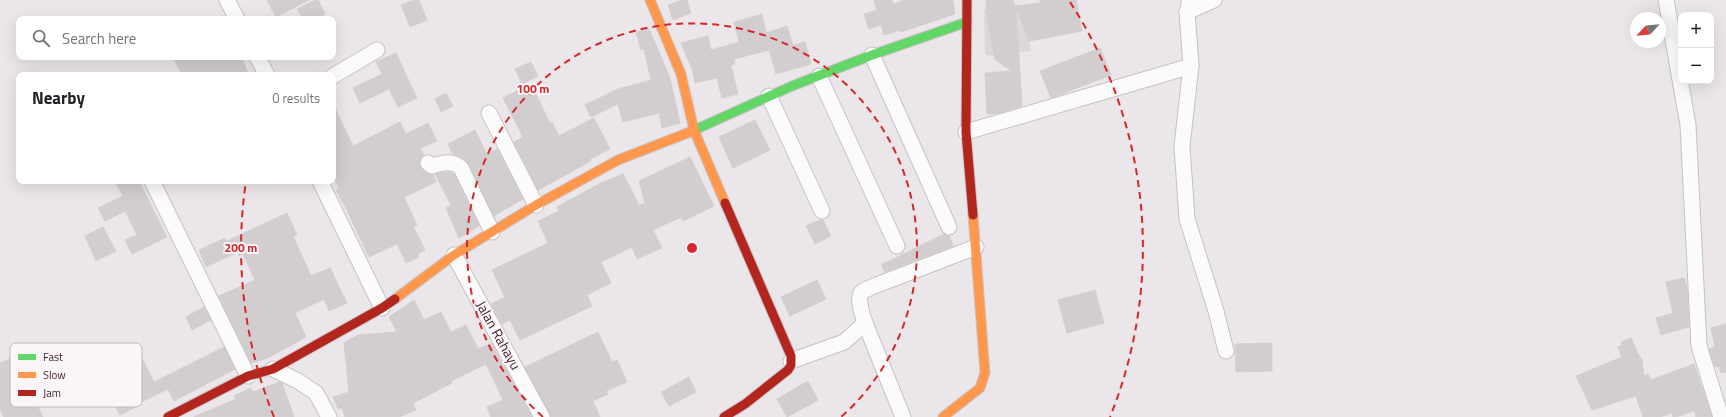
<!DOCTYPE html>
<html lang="en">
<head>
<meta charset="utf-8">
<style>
  :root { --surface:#fff; --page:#f6f6f6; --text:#202124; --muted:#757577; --line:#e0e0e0 }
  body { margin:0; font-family:"Titillium Web",sans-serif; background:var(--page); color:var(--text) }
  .controls { position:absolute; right:12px; top:12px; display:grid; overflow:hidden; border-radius:8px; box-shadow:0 4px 16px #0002 }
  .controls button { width:36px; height:36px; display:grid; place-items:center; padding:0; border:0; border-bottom:1px solid var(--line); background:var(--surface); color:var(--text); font:20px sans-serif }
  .compass { position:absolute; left:1630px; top:12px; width:36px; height:36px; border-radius:50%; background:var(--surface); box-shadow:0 4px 16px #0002; rotate:244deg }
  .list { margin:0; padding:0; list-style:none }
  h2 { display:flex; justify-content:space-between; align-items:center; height:52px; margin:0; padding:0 16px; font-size:17px }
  h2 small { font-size:13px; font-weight:400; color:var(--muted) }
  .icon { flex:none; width:22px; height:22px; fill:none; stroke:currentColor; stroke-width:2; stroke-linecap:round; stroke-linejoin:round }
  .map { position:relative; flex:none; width:1726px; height:417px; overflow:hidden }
  .search { position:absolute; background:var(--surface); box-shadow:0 4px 16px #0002; left:16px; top:16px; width:320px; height:44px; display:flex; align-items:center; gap:10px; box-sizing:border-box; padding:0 14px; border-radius:8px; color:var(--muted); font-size:15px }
  .panel { position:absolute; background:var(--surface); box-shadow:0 4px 16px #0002; left:16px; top:72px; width:320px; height:112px; border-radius:8px }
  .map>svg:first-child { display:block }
  .built { fill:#dfd6db }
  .building { fill:#d2cdcf; stroke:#d4cfd2 }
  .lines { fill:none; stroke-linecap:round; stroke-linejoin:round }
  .street-casing { stroke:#c7c1c5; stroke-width:17 }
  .fast-casing { stroke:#cac4c7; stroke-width:11 }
  .slow-casing { stroke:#cac4c7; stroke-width:11 }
  .jam-casing { stroke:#cac4c7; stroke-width:11 }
  .street { stroke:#fcfbfc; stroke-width:15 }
  .fast { stroke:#63d668; stroke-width:9 }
  .slow { stroke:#ff974d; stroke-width:9 }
  .jam { stroke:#b3261e; stroke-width:9 }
  .ring { fill:none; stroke:#d62828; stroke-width:2; stroke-dasharray:7 5 }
  .labels { text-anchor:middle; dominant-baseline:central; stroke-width:4; stroke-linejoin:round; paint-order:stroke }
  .street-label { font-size:14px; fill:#3f242f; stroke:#faf5f8 }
  .key { fill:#faf5f8; stroke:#c2b6bc; stroke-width:1 }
  .key-label { font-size:11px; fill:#3f242f }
  .centre { fill:#d62828; stroke:#faf5f8; stroke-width:2 }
  .ring-label { font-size:12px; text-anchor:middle; font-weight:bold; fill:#d62828; stroke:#faf5f8; stroke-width:4; stroke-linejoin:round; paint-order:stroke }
</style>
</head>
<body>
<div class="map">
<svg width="1726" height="417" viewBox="0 0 1726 417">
  <rect width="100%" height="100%" fill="#ebe6e9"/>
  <polygon class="built" points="1022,5 1031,51 989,56 985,54 984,10"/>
  <g class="building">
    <polygon points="267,0 309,0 276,17"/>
    <polygon points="315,0 318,0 325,14 315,19 303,19 297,9"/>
    <polygon points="414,0 419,0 427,20 410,27 401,5"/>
    <polygon points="682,0 687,0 691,13 673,20 668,5"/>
    <polygon points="874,0 892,0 893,4 904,0 953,0 955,14 901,32 900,30 884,35 881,25 869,29 864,14 877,10"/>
    <polygon points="986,0 1013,0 1015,6 1040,3 1040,0 1076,0 1082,31 1029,41 1016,7 1022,106 1000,113 987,114 985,73 1012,71 995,60 986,12"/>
    <polygon points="762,14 766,33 787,26 793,45 805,42 811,64 776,74 769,50 734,59 735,64 731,65 738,94 722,98 717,78 695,83 692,69 681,43 708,36 711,50 739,42 734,22"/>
    <polygon points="649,29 670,78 680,123 662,128 659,113 623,122 618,104 591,117 585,105 618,89 651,80 644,49 641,50 636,32"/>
    <polygon points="1100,48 1111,75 1051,98 1040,71"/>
    <polygon points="396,53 417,98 398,107 389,89 360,103 353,88 382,74 376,62"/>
    <polygon points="173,57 241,57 249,75 182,75"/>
    <polygon points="531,62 538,76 522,84 515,69"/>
    <polygon points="531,84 550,123 552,122 559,136 594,118 610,149 590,159 591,161 538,190 514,142 523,137 503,98"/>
    <polygon points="446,93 453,106 441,112 435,99"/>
    <polygon points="333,104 353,146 400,122 406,134 428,123 437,141 420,148 424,155 419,162 422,170 433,175 436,182 404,197 417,225 413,226 425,250 418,254 419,257 406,263 397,244 369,257 343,202 342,202 336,190 339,188 333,175"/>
    <polygon points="755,120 770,150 733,168 719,137"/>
    <polygon points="475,130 487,155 497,149 523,199 494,216 469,164 463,158 453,154 448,144"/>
    <polygon points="690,157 714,206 683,221 681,217 653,230 662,248 637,259 632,247 601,262 611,283 587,295 592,306 520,340 510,320 502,324 491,304 505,297 492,270 548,243 538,221 559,211 557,207 601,183 623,174 639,205 645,203 639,181"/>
    <polygon points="447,172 454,174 479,226 459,238 446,208 451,205 435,174"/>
    <polygon points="115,181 139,181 167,237 132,254 125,240 137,235 125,211 105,221 98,208 123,196"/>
    <polygon points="287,213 297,235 293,236 311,276 330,268 347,303 329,311 324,299 295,313 306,337 268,358 251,363 219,296 255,280 243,254 239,256 238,252 206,267 199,250 225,238 227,241"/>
    <polygon points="820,220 823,220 831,236 815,244 806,226"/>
    <polygon points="103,227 116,251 96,261 85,236"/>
    <polygon points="944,234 949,236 953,246 885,272 881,265"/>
    <polygon points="1684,278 1687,287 1689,327 1661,335 1656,318 1673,313 1666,282"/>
    <polygon points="817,280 826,299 790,316 781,297"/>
    <polygon points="1095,290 1104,323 1067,333 1058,300"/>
    <polygon points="414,300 424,320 441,312 451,332 466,325 478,349 491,343 532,417 491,417 487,407 503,400 486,364 451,381 452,383 413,403 416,410 399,417 345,417 342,408 338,409 333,397 349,392 344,343 358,335 397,332 389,317"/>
    <polygon points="204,307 211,320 192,330 186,317"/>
    <polygon points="1726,324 1726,372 1721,373 1719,366 1715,367 1709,349 1715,347 1711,328"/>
    <polygon points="598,332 612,362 617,360 627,382 606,391 608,394 593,401 600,417 551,417 525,367"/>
    <polygon points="1631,338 1638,354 1642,360 1644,376 1648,374 1651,380 1694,364 1712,417 1696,417 1694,411 1676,417 1673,417 1672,413 1660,417 1643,417 1636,396 1592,410 1576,376 1622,357 1618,347 1622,345 1621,342"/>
    <polygon points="1272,343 1272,371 1236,372 1235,344"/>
    <polygon points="224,347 235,369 174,401 168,389 133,406 134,408 120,415 107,389 126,379 116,358 137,348 154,382"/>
    <polygon points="14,357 19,367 14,369 31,403 35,401 43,417 4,417 0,409 0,363"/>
    <polygon points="689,377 696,392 669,406 661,392"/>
    <polygon points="808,381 818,400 787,417 777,399"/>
    <polygon points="279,382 282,383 294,417 194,417 236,399 234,396 251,388 253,392"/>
  </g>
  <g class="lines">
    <defs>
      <g id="street">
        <polyline points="227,0 237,19"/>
        <polyline points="1666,0 1688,125 1699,346 1721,417"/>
        <polyline points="1187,12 1214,0"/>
        <polyline points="872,55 949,227"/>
        <polyline points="257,57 267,75"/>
        <polyline points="1191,66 1182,146 1187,219 1216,311 1226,351"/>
        <polyline points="333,76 377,50"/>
        <polyline points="819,76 897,246"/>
        <polyline points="769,96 822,211"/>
        <polyline points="489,113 536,205"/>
        <polyline points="966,132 1191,66 1187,12 1190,0"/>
        <path d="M428 163 432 166C443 163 452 160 461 168L492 232"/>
        <polyline points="152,181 248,376"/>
        <polyline points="320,181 382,308"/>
        <polyline points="454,255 542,417"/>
        <polyline points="791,361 844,342 865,323"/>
        <polyline points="273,369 298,381 316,393 329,417"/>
        <path d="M903 417 865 323C863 317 856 297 862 292 865 289 871 288 874 286L976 247"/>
      </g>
      <polyline id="fast" points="690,132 792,86 872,55 967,22"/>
      <g id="slow">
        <polyline points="650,0 681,74 694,130 725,203"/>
        <polyline points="395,299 454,255 536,205 618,160 690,132"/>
        <polyline points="943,417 980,388 985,373 973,215"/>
      </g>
      <g id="jam">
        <polyline points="967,0 966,132 973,215"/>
        <polyline points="168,417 248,376 273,369 382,308 395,299"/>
        <polyline points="724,417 745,404 788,370 791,365 791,356 725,203"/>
      </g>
    </defs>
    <use href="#street" class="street-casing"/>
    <use href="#fast" class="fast-casing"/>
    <use href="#slow" class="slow-casing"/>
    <use href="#jam" class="jam-casing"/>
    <use href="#street" class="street"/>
    <use href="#fast" class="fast"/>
    <use href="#slow" class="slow"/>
    <use href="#jam" class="jam"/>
  </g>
  <g class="ring">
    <path d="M543 417A225 225 0 1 1 841 417"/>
    <path d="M274 417A451 451 0 0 1 246 181M1070 2A451 451 0 0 1 1110 417"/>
  </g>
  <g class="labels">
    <g class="street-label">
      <text transform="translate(499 335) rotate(61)">Jalan Rahayu</text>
    </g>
  </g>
  <rect x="10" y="343" width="132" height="64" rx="6" class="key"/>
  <rect x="18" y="354" width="18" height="6" fill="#63d668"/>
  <rect x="18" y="372" width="18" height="6" fill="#ff974d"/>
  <rect x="18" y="390" width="18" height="6" fill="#b3261e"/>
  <g class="key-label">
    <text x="43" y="361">Fast</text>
    <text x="43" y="379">Slow</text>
    <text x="43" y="397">Jam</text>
  </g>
  <circle cx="692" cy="248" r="6" class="centre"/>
  <g class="ring-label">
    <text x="533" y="93">100 m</text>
    <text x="241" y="252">200 m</text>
  </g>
</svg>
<div class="controls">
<button>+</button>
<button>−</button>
</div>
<svg class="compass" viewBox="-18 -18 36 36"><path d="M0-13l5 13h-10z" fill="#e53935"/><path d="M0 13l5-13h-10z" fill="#757577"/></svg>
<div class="search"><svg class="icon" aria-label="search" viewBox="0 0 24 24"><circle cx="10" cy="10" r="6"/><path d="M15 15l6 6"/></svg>Search here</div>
<section class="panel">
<h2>Nearby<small>0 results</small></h2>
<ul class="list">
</ul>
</section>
</div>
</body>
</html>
